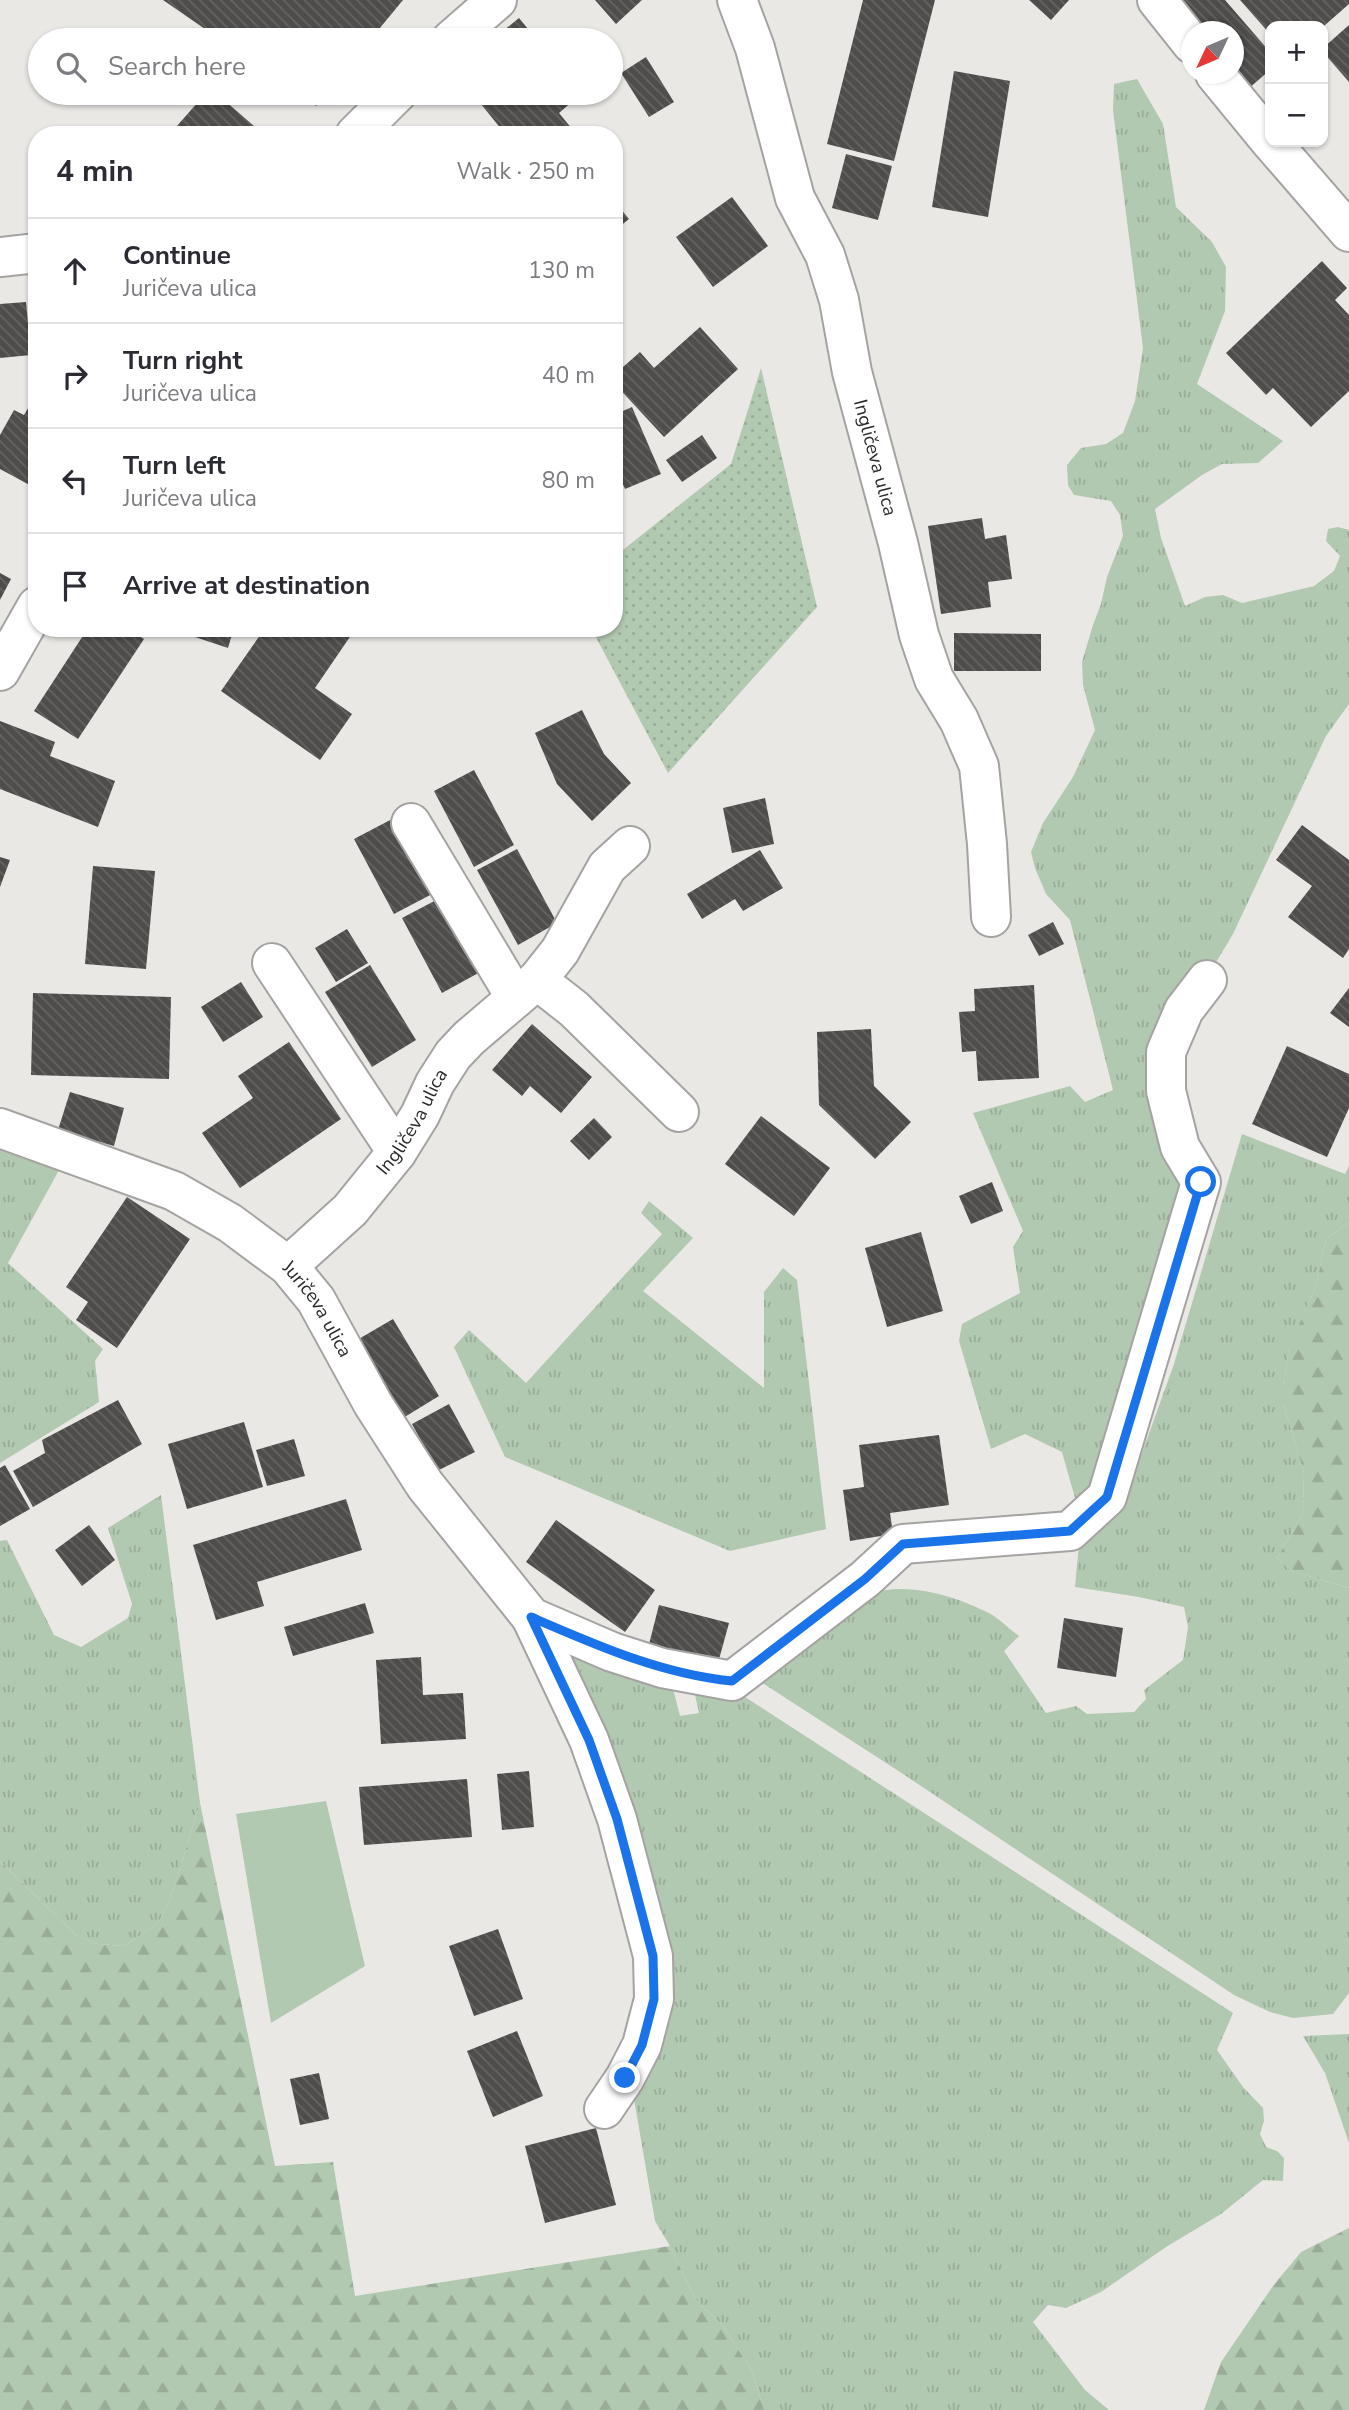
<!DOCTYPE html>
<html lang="en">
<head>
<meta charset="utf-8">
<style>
  :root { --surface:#fff; --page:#f7f7f7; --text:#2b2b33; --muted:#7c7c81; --line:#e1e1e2 }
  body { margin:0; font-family:"Nunito Sans",sans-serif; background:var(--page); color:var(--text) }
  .controls { position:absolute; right:21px; top:21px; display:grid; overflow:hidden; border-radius:14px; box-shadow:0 2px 5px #0004 }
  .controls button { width:63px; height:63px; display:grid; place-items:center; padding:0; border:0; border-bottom:2px solid var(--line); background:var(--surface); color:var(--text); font:35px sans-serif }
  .compass { position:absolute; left:1181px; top:21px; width:63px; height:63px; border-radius:50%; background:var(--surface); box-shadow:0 2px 5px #0004; rotate:226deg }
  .stop { position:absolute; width:21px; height:21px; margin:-16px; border:5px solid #1a73e8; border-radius:50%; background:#fff }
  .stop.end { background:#1a73e8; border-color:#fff; box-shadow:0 2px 7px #0008 }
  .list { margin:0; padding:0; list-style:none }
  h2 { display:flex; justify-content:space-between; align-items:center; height:91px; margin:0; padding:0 28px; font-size:30px }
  h2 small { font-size:23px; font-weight:400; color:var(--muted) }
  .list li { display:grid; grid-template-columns:46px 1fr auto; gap:21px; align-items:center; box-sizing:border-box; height:105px; padding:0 28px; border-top:2px solid var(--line) }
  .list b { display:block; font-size:26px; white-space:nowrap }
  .list p { margin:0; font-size:23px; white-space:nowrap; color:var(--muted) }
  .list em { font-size:23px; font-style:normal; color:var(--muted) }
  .icon { flex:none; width:38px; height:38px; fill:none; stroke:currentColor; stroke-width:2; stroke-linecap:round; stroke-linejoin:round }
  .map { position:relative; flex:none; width:1349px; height:2410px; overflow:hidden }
  .search { position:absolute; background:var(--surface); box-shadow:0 2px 5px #0004; left:28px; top:28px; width:595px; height:77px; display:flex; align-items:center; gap:18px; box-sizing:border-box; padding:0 24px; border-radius:38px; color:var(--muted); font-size:26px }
  .panel { position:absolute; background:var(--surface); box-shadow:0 2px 5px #0004; left:28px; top:126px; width:595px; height:511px; border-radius:28px }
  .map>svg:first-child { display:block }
  .grass { fill:url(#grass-tufts) }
  .forest { fill:url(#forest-firs) }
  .park { fill:url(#park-dots) }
  .pitch { fill:#b1c8b1 }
  .building { fill:url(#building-back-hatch) }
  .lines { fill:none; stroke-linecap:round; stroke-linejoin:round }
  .minor-casing { stroke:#a5a3a1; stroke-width:42 }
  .major-casing { stroke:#a5a3a1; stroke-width:42 }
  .minor { stroke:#fff; stroke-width:38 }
  .major { stroke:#fff; stroke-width:38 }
  .route { stroke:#1a73e8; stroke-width:9 }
  .labels { text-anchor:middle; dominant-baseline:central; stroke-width:7; stroke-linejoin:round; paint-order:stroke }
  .street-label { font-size:19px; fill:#2a2a29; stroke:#eae8e5 }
</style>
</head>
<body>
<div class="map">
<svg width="1349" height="2410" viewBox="0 0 1349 2410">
  <defs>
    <pattern id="grass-tufts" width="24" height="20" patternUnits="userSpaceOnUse" patternTransform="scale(1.75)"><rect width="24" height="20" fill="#b1c8b1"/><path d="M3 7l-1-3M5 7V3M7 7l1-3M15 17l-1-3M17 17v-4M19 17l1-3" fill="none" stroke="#98ac98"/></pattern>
    <pattern id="forest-firs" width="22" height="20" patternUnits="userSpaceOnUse" patternTransform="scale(1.75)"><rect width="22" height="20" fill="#b1c8b1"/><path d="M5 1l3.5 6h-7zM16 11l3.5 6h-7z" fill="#98ac98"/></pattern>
    <pattern id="park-dots" width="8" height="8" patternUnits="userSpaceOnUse" patternTransform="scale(1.75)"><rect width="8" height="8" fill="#b1c8b1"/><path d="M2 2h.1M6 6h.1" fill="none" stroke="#98ac98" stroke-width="1.8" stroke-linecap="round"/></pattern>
    <pattern id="building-back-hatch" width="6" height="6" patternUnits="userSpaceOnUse" patternTransform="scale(1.75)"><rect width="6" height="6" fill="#4e4d4b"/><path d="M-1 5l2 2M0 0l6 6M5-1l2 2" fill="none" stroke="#656462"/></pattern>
  </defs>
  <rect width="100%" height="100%" fill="#eae8e5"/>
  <g class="grass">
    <polygon points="1137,79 1163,124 1176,207 1212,242 1226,267 1225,311 1197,384 1283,441 1258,463 1222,464 1202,475 1155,509 1161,538 1185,606 1205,597 1223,595 1242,603 1314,586 1334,571 1340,556 1326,541 1328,529 1338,527 1349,530 1349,704 1326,736 1233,934 1206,979 1171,1046 1199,1206 1120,1469 1077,1505 1062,1452 1025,1434 991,1449 959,1341 962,1324 1020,1293 1013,1247 1023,1231 973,1113 1070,1086 1085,1102 1113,1090 1070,920 1046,894 1035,868 1031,852 1043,823 1073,777 1095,730 1083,685 1082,662 1093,625 1101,604 1107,577 1123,536 1120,515 1111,501 1074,495 1068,485 1067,465 1081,448 1106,444 1123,433 1135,401 1143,348 1113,110 1114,84"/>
    <path d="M1242 1134 1345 1174 1349 1166V1222L1326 1239 1316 1286 1289 1348 1284 1385V1405L1304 1473 1303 1513 1277 1558 1292 1571 1349 1588V1993L1333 2014 1293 2018 1270 2012 1234 1995 900 1772 753 1677C783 1655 853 1595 886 1590 920 1585 959 1598 989 1613 1000 1619 1009 1629 1019 1636L1004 1651 1046 1713 1076 1706 1087 1714 1134 1712 1146 1699 1144 1690 1183 1660 1188 1627 1184 1607 1139 1597 1075 1587 1079 1544 1111 1521 1124 1503 1174 1364Z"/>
    <polygon points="0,1140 64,1161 8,1263 103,1349 95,1361 99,1402 0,1463"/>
    <polygon points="649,1201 693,1238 643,1291 764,1388 764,1292 783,1268 797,1280 826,1529 730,1551 505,1457 454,1347 469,1330 526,1383 662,1234 641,1213"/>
    <polygon points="161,1495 200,1803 170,1900 158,1923 125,1946 97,1944 76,1935 0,1861 0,1541 7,1540 54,1635 81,1647 128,1618 132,1604 108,1528"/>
    <polygon points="564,1645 671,1681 680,1716 699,1713 694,1690 745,1697 1233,2013 1217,2050 1243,2087 1263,2108 1264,2121 1260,2134 1266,2147 1277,2151 1284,2158 1283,2181 1263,2180 1221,2214 1166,2247 1101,2292 1066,2308 1048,2305 1033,2322 1085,2390 1109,2410 764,2410 752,2371 723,2326 695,2299 670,2246 655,2221 634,2099 659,2015"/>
    <polygon points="1349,2034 1349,2143 1325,2073 1303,2036"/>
  </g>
  <g class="forest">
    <polygon points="1349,1222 1349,1588 1292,1571 1277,1558 1303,1513 1304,1473 1284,1405 1284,1385 1289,1347 1316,1286 1326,1239"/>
    <polygon points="200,1803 275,2166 333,2162 355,2296 670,2246 695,2299 723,2326 752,2371 764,2410 0,2410 0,1861 76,1935 97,1944 125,1946 158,1923 170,1900"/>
    <polygon points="1349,2228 1349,2410 1204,2410 1221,2362 1273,2286 1301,2252"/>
  </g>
  <polygon class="park" points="761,368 817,607 668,773 591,628 614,628 614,557 731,464"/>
  <polygon class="pitch" points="326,1801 365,1966 271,2023 236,1814"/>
  <g class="building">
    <polygon points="163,0 403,0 370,40 221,40"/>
    <polygon points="595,0 642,0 616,24"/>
    <polygon points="863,0 935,0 894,161 827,144"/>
    <polygon points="1029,0 1069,0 1051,20"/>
    <polygon points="1171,0 1225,0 1270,52 1270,70 1248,89 1234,72 1234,32 1198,32"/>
    <polygon points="1240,0 1349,0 1349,4 1324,26 1270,26 1270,34"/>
    <polygon points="519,18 537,40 492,40"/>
    <polygon points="1349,25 1349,82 1323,52 1323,48"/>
    <polygon points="646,57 674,102 649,117 621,73"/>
    <polygon points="954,71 1010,81 988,217 932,207"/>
    <polygon points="206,93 216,93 261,132 258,135 169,135"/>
    <polygon points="298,93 327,93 316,106"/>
    <polygon points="472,93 580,93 581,94 559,113 577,135 506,135"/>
    <polygon points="846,154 892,166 878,220 832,208"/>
    <polygon points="732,197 768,246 713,287 676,237"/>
    <polygon points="614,201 629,219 614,231"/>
    <polygon points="1322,261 1347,288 1335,300 1349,315 1349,391 1311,427 1273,388 1266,395 1226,353"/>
    <polygon points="26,302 31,355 0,358 0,304"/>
    <polygon points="700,327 738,369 664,437 614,383 614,375 640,352 654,368"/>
    <polygon points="37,393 37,489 0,469 0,435 14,410 24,415"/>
    <polygon points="632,407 661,474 625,489 614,465 614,415"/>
    <polygon points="702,435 717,458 682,482 666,460"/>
    <polygon points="982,518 985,539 1006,535 1012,579 988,582 991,607 941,614 928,526"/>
    <polygon points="0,573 11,579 0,600"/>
    <polygon points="88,628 126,628 144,639 78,739 34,711"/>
    <polygon points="168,628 234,628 228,648"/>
    <polygon points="265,628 356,628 315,688 352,714 320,760 221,691"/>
    <polygon points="954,633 1041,634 1041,671 954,671"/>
    <polygon points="582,710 604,754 631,783 592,821 557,784 535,733"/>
    <polygon points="0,721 55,742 50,756 115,781 98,827 0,789"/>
    <polygon points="474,770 514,845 474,867 434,791"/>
    <polygon points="765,798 774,844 732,853 723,808"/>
    <polygon points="394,818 434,893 394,914 354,839"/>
    <polygon points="1302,825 1349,860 1349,949 1343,958 1288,917 1312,886 1276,860"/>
    <polygon points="517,849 557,923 518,945 477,870"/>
    <polygon points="760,850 783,888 743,911 735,899 702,919 687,894"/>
    <polygon points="0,857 10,860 0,887"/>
    <polygon points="93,866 155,871 146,969 85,964"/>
    <polygon points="442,897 482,971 442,993 402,918"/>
    <polygon points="1053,922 1064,944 1039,956 1028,935"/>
    <polygon points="347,929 368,963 336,982 315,948"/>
    <polygon points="370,965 416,1040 372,1067 325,992"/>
    <polygon points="241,982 263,1017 223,1042 201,1007"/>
    <polygon points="1034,985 1039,1078 978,1081 976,1051 962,1052 959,1012 975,1011 974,989"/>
    <polygon points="1349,988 1349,1027 1330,1013"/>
    <polygon points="33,993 171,997 169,1079 31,1075"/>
    <polygon points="532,1024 592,1077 561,1113 530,1086 522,1096 492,1070"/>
    <polygon points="871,1029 874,1086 911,1122 875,1159 819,1105 817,1032"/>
    <polygon points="289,1042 341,1119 240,1188 202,1133 253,1098 238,1076"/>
    <polygon points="1287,1046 1349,1074 1349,1108 1327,1157 1252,1124"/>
    <polygon points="70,1092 124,1108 114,1146 58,1130"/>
    <polygon points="761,1116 830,1168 794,1216 725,1164"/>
    <polygon points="594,1118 612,1137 589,1160 570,1141"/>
    <polygon points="992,1182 1003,1211 971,1224 959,1196"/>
    <polygon points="127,1197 190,1239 117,1348 76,1320 88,1302 66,1287"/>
    <polygon points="921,1232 943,1311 887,1327 865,1248"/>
    <polygon points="393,1319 439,1396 403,1418 357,1340"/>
    <polygon points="118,1400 142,1444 33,1507 13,1471 45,1453 42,1440"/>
    <polygon points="449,1404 475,1452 437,1471 412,1424"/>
    <polygon points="244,1422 263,1487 187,1509 168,1444"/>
    <polygon points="939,1435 949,1505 890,1513 893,1534 850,1541 843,1490 864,1487 859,1445"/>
    <polygon points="294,1439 305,1476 267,1486 256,1450"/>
    <polygon points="5,1465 30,1509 0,1526 0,1468"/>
    <polygon points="346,1499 362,1550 257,1582 264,1606 216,1620 193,1545"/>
    <polygon points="556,1520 655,1590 625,1632 526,1562"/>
    <polygon points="89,1525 115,1560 82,1586 55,1550"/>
    <polygon points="365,1603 374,1633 293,1656 284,1627"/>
    <polygon points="659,1605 729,1623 715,1674 646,1656"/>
    <polygon points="1064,1618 1123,1628 1116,1677 1057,1668"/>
    <polygon points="421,1657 423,1695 463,1693 466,1739 381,1744 376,1660"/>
    <polygon points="529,1771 534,1827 502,1830 497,1774"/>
    <polygon points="467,1779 472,1837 364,1845 359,1787"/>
    <polygon points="498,1929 523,1999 474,2016 449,1946"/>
    <polygon points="517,2031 543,2096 493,2117 467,2051"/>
    <polygon points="319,2073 329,2119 300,2125 290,2079"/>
    <polygon points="596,2128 616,2205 545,2223 525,2146"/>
  </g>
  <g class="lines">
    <defs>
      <g id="minor">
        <path id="s1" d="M737 0 755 48 795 198 825 255 839 300 852 372 898 543 919 635 934 679 959 720 979 766 987 844 991 917"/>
        <polyline points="1157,0 1192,44"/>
        <polyline points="1215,74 1270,141"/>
        <polyline points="1271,142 1349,232"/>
        <polyline points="0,257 37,253"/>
        <polyline points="411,823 516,998"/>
        <polyline points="272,963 397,1152"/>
        <polyline points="537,980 574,1009 679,1112"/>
        <path id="s2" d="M0 1128 174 1191 230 1223 288 1266 316 1300 373 1404 425 1485 531 1617 612 1652 662 1668 732 1681 865 1579 903 1544 1070 1531 1107 1497 1201 1182 1180 1147 1166 1091V1052L1184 1010 1207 980"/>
        <path id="s3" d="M288 1266 350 1210 397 1152 420 1115 435 1083 453 1055 469 1038 537 980 560 951 607 867 630 846"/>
        <polyline points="531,1617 589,1740 617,1819 653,1956 654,1999 642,2045 625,2078 604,2109"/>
      </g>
      <g id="major">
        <polyline points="451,40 497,0"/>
        <polyline points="355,135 397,93"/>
        <polyline points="0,671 37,606"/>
      </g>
    </defs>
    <use href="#minor" class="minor-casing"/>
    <use href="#major" class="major-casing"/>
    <use href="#minor" class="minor"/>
    <use href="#major" class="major"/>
  </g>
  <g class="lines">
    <path class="route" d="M625 2078 642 2045 654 1999 653 1956 617 1819 589 1740 531 1617C596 1645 661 1674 732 1681L865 1579 903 1544 1070 1531 1107 1497 1201 1182"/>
  </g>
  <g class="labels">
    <g class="street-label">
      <text stroke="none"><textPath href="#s1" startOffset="480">Ingličeva ulica</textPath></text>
      <text stroke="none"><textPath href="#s3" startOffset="192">Ingličeva ulica</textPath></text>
      <text stroke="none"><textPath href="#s2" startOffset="374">Juričeva ulica</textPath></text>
    </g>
  </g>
</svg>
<div class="controls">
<button>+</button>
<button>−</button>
</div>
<svg class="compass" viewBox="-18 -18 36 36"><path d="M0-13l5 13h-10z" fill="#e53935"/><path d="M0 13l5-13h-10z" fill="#7c7c81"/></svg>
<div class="stop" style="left:1201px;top:1182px"></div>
<div class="stop end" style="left:625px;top:2078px"></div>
<div class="search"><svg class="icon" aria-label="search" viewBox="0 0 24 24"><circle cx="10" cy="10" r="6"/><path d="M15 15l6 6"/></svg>Search here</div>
<section class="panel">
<h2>4 min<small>Walk · 250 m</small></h2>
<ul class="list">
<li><svg class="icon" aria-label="ahead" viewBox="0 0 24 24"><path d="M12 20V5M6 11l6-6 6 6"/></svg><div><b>Continue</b><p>Juričeva ulica</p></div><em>130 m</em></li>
<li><svg class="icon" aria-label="right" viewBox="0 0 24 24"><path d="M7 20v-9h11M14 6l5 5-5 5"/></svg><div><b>Turn right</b><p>Juričeva ulica</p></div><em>40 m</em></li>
<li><svg class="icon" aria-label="left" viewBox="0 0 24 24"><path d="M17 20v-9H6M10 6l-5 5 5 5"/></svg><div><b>Turn left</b><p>Juričeva ulica</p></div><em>80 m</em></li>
<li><svg class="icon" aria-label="arrive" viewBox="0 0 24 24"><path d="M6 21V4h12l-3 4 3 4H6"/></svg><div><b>Arrive at destination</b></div></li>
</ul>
</section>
</div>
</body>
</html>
